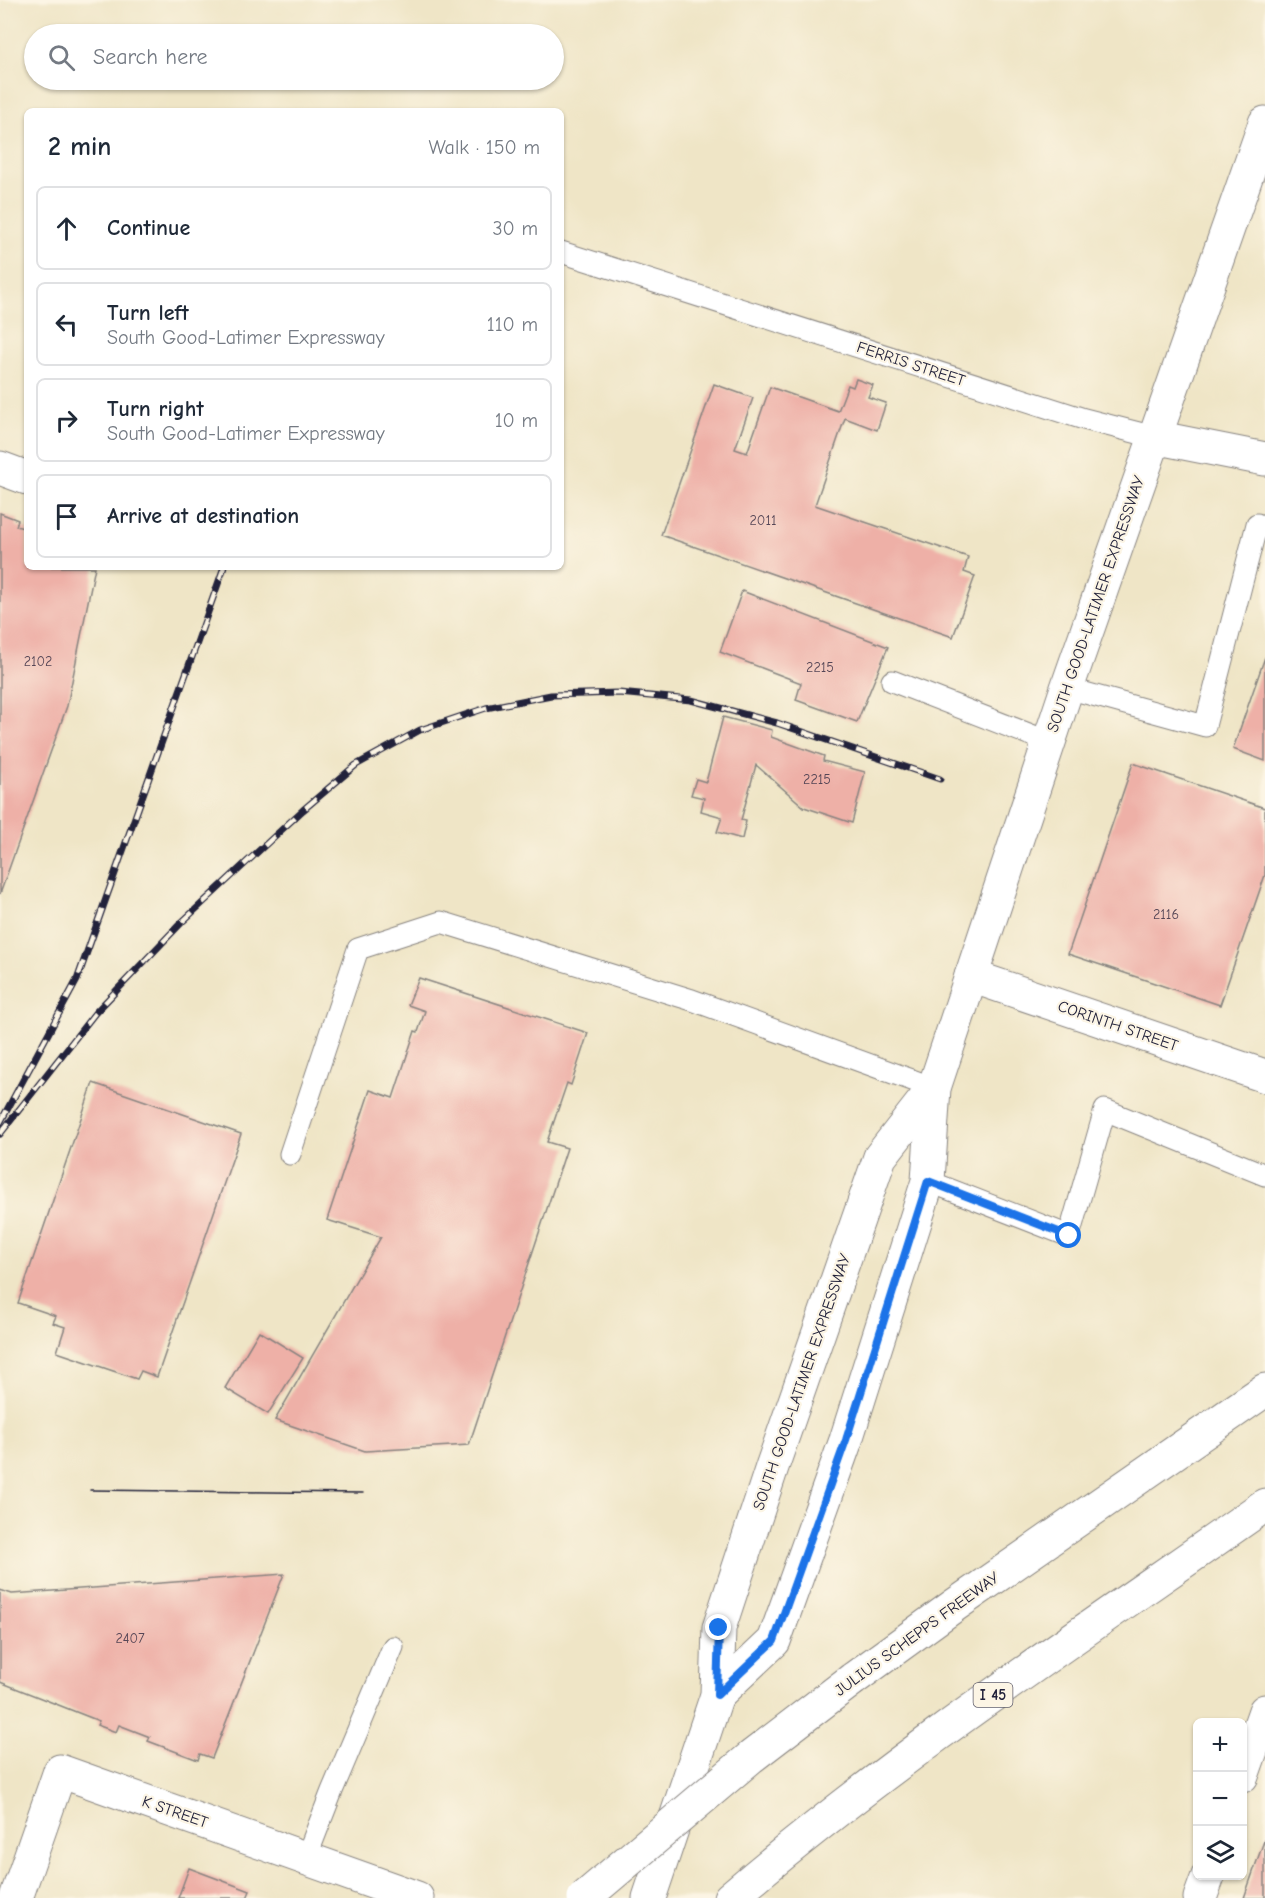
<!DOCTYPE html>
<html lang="en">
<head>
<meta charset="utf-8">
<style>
  :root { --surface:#fff; --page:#f2f2f3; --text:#1f2937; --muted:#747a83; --line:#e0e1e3 }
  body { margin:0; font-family:"Comic Neue",sans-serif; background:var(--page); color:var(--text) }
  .controls { position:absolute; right:18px; bottom:18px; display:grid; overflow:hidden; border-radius:9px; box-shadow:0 2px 4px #0004 }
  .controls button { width:54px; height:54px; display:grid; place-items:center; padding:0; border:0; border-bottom:2px solid var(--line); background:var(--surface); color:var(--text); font:30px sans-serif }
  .stop { position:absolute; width:18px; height:18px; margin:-14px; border:4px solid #1a73e8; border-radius:50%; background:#fff }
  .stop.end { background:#1a73e8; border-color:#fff; box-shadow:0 2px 6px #0008 }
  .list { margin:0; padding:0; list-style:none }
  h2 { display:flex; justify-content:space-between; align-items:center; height:78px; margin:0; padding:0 24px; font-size:26px }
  h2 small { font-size:20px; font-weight:400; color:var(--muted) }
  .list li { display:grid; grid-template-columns:39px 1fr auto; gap:18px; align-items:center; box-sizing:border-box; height:84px; margin:0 12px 12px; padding:0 12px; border:2px solid var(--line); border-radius:9px }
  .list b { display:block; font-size:22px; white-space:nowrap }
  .list p { margin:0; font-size:20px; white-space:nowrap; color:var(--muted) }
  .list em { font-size:20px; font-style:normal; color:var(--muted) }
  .icon { flex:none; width:33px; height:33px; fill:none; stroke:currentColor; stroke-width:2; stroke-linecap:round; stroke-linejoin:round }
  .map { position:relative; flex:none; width:1265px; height:1898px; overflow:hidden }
  .search { position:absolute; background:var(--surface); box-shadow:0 2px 4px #0004; left:24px; top:24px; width:540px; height:66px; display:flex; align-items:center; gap:15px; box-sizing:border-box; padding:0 21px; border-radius:33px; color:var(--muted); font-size:22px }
  .panel { position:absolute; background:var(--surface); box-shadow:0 2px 4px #0004; left:24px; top:108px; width:540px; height:462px; border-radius:9px }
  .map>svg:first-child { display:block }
  .building { fill:#eeb0a7 }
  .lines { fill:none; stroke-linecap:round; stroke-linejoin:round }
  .service-casing { stroke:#888480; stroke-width:23 }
  .minor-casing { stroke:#888480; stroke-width:35 }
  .secondary-casing { stroke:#888480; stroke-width:35 }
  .motorway-casing { stroke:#888480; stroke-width:35 }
  .service { stroke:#fff; stroke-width:21 }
  .minor { stroke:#fff; stroke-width:33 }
  .secondary { stroke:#fff; stroke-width:33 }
  .motorway { stroke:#fff; stroke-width:33 }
  .tram { stroke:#22223b; stroke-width:1.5 }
  .rail-casing { stroke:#22223b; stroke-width:7 }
  .rail { stroke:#fcf5e5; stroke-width:4.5; stroke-dasharray:14; stroke-linecap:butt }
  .motorway-bridge-casing { stroke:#888480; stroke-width:35; stroke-linecap:butt }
  .motorway-bridge { stroke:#fff; stroke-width:33 }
  .route { stroke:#1a73e8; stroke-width:8 }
  .labels { text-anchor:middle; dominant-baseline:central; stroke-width:4.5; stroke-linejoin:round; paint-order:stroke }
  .number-label { font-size:14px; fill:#554656 }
  .shield { fill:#fcf5e5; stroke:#63616e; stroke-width:1.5 }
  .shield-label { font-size:15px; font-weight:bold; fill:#22223b }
  .street-label { font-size:16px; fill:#22223b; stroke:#fcf5e5 }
</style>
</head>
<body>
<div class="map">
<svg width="1265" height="1898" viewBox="0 0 1265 1898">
  <rect width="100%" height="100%" fill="#fcf5e5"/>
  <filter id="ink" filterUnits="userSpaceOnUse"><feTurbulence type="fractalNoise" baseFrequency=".0167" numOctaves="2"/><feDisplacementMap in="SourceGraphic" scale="12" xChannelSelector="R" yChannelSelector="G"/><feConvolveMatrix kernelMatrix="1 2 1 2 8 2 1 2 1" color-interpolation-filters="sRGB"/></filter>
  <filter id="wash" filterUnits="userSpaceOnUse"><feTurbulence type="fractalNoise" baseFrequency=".008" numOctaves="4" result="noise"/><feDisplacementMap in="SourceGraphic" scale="24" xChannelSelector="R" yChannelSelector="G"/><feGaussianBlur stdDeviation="1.35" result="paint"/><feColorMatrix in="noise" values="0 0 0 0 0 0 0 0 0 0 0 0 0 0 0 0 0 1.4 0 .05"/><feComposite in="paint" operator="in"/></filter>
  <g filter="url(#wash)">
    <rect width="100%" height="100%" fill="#efe5c6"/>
    <g id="blocks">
      <g class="building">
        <polygon points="856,379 873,385 868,397 886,403 877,430 845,418 815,505 968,557 964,572 975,576 953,637 661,535 714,384 753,398 735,449 747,453 770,387 838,411 848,385 853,387"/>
        <polygon points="0,513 18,520 16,526 27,529 27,567 95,567 67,706 0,894"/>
        <polygon points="742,591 888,647 857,722 796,700 801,683 720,652"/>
        <polygon points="1265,657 1265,761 1233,749"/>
        <polygon points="723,717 772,730 771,737 824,756 823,761 865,772 852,823 804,807 756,765 741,820 746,821 742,839 717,832 722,817 701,811 704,798 691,795 696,779 706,782"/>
        <polygon points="1133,763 1265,808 1265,875 1220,1005 1068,954"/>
        <polygon points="419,978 588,1033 571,1085 567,1083 547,1142 567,1148 469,1445 365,1451 275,1420 381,1237 327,1220 370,1090 393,1098 415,1031 418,1032 425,1011 408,1005"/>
        <polygon points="93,1083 241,1134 157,1377 141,1371 137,1379 57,1352 65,1327 53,1323 56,1316 18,1303"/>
        <polygon points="259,1331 303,1358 268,1414 225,1388"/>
        <polygon points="284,1574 212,1758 200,1754 198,1760 148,1741 150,1737 119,1725 116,1732 97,1725 99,1721 0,1682 0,1590 12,1594"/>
        <polygon points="1265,1838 1265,1898 1244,1898"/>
        <polygon points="189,1868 250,1891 247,1898 178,1898"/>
      </g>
    </g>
  </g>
  <g filter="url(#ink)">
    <use href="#blocks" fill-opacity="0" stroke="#888480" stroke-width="1.5"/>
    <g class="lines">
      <defs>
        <g id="service">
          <polyline points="561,252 1084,419 1154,437"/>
          <polyline points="892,681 1049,742"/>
          <polyline points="1067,688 1205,726 1257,524"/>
          <polyline points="290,1154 358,949 441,922 692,1000 934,1088"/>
          <polyline points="928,1181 1069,1236 1105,1110 1265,1175"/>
          <polyline points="306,1858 332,1791 393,1647"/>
        </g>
        <g id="minor">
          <polyline points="1154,437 1265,459"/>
          <polyline points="0,468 27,478"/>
          <polyline points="971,976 1265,1076"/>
          <polyline points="1242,1776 1265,1711"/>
          <polyline points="16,1898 60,1771 417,1898"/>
          <polyline points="1200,1898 1208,1876"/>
        </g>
        <g id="secondary">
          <polyline points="717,1695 774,1641 846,1440 928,1181 934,1088 1067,688 1265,123"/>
          <polyline points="649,1898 717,1695 719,1628 772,1467 880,1157 934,1088"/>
        </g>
        <g id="motorway">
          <polyline points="853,1679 955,1605 1265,1390"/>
          <path d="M730 1898C898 1754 1084 1632 1265 1505"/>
        </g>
      </defs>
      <use href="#service" class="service-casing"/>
      <use href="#minor" class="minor-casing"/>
      <use href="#secondary" class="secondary-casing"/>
      <use href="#motorway" class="motorway-casing"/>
      <use href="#service" class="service"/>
      <use href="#minor" class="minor"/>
      <use href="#secondary" class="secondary"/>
      <use href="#motorway" class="motorway"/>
      <polyline class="tram" points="90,1490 363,1493"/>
      <defs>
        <g id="rail">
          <polyline points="0,1123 77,980 224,567"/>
          <polyline points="0,1134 95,1013 182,922 303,810 356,765 420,730 486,708 551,695 619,693 691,700 777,723 940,779"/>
        </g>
      </defs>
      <use href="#rail" class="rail-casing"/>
      <use href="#rail" class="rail"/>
      <defs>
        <polyline id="motorway-bridge" points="584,1898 751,1757 853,1679"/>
      </defs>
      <use href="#motorway-bridge" class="motorway-bridge-casing"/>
      <use href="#motorway-bridge" class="motorway-bridge"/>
    </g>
  </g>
  <g class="lines" filter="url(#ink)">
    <polyline class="route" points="719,1628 717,1695 774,1641 846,1440 928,1181 1069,1236"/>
  </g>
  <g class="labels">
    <g class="number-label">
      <text x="763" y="520">2011</text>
      <text x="38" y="661">2102</text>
      <text x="820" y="667">2215</text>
      <text x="817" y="779">2215</text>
      <text x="1166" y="914">2116</text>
      <text x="130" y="1638">2407</text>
    </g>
    <rect class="shield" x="973.5" y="1683" width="39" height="24" rx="4.5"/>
    <g class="shield-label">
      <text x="993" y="1695">I 45</text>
    </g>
    <g class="street-label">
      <text transform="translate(911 364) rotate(18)">FERRIS STREET</text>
      <text transform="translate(1096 604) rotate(-71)">SOUTH GOOD-LATIMER EXPRESSWAY</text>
      <text transform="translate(1118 1026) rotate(19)">CORINTH STREET</text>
      <text transform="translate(802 1382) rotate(-71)">SOUTH GOOD-LATIMER EXPRESSWAY</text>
      <text transform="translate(917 1634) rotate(-36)">JULIUS SCHEPPS FREEWAY</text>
      <text transform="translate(175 1812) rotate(19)">K STREET</text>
    </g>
  </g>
</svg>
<div class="controls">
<button>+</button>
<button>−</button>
<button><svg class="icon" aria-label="layers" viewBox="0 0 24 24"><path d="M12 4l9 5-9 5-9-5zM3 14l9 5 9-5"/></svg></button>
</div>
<div class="stop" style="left:1069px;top:1236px"></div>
<div class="stop end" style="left:719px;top:1628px"></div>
<div class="search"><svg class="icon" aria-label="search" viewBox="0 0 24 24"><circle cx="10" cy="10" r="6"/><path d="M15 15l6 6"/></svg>Search here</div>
<section class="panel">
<h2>2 min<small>Walk · 150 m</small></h2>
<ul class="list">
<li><svg class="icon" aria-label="ahead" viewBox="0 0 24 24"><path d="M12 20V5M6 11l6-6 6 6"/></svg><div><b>Continue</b></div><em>30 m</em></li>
<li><svg class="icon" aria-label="left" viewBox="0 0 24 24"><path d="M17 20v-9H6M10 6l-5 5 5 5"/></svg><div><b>Turn left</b><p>South Good-Latimer Expressway</p></div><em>110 m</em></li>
<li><svg class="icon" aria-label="right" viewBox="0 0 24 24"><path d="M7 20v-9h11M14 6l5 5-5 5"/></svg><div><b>Turn right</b><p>South Good-Latimer Expressway</p></div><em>10 m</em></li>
<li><svg class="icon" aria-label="arrive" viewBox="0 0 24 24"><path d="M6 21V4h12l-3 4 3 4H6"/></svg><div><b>Arrive at destination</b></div></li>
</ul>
</section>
</div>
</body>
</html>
